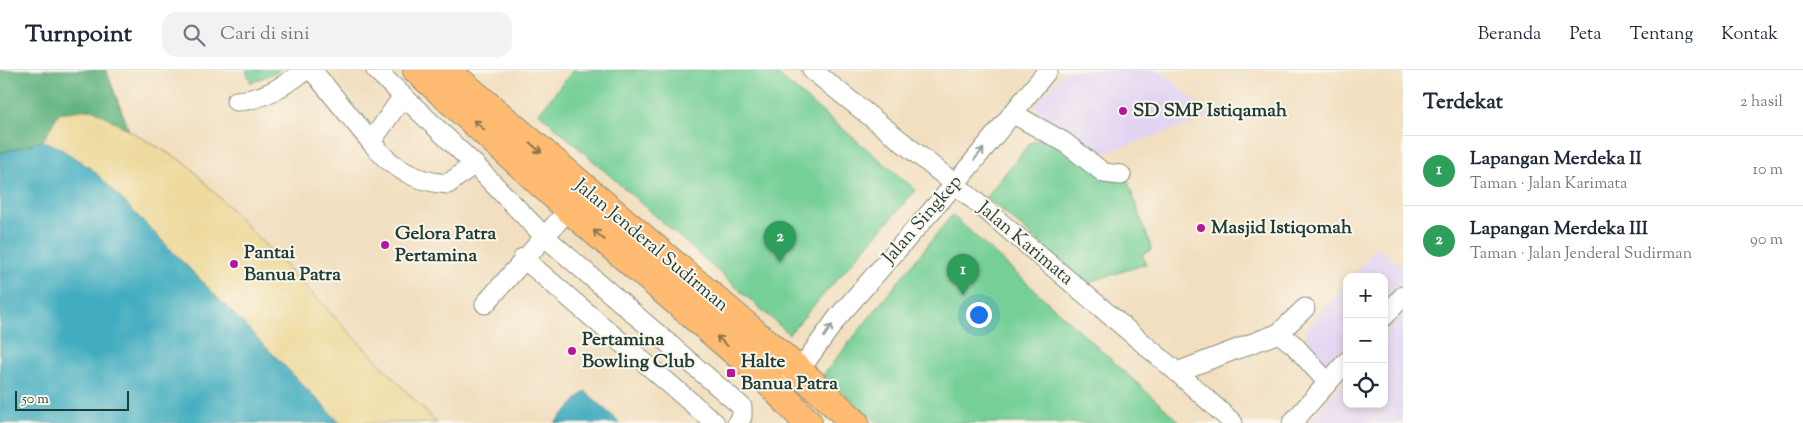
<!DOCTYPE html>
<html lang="id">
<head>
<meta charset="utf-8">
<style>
  :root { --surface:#fff; --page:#f2f2f3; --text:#1f2937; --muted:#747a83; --line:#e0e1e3; --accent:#b5179e }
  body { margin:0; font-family:"Sorts Mill Goudy",serif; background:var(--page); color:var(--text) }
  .controls { position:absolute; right:15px; bottom:15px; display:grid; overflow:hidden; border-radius:10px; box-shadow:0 2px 8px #0003 }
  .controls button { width:45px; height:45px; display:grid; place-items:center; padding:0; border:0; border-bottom:1px solid var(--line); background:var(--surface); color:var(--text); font:25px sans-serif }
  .scale { position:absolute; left:15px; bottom:12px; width:114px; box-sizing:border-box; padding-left:5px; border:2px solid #1f3d34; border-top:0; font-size:14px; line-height:18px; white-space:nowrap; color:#1f3d34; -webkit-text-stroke:4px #fbf7ec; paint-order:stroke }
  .you { position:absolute; left:978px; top:244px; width:18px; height:18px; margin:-12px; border:4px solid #fff; border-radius:50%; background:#1a73e8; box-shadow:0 0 0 8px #1a73e833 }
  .badge { display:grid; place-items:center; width:32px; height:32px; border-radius:50%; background:var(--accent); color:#fff; font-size:16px; font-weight:700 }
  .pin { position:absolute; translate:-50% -41px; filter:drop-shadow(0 1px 2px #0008) }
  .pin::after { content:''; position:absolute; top:26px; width:18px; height:15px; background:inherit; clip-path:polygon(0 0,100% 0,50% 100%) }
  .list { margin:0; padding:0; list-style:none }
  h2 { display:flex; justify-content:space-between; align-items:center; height:65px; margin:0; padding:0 20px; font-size:21px }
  h2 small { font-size:16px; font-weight:400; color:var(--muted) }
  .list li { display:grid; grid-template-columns:32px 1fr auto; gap:15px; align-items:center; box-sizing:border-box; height:70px; padding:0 20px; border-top:1px solid var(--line) }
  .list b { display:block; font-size:19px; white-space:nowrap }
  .list p { margin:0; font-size:16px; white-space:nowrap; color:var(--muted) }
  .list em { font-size:16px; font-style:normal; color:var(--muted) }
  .icon { flex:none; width:28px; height:28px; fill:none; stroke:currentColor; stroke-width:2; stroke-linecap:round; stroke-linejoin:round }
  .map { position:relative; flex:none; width:1403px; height:353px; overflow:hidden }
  header { display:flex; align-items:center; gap:30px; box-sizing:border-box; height:70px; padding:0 25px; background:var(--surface); border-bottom:1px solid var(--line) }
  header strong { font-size:24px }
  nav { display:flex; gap:28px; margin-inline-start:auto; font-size:18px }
  .search { width:350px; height:45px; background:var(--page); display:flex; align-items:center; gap:12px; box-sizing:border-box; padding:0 18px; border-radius:15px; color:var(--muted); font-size:19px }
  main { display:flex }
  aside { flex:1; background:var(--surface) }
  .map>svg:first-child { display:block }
  .built { fill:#e2d4f3 }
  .green { fill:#74cf96; stroke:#4a8665 }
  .forest { fill:#5fb27f; stroke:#3f785a }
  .sand { fill:#eeda9e; stroke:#868c69 }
  .water { fill:#42adc0; stroke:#30757a }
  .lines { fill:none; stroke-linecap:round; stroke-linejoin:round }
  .minor-casing { stroke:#888e7a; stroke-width:21 }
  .highway-casing { stroke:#888e7a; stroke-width:30 }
  .minor { stroke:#fff; stroke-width:19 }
  .highway { stroke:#febb71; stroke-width:28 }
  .oneway { stroke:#83764f }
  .oneway2 { stroke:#8f9e9a }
  .poi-dot { fill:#b5179e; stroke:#fbf7ec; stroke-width:2 }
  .labels { text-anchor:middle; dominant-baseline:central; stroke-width:4; stroke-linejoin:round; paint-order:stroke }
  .poi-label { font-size:19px; font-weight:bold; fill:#1f3d34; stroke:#fbf7ec; text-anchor:start }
  .street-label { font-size:19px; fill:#1f3d34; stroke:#fbf7ec }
</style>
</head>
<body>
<header>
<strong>Turnpoint</strong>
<div class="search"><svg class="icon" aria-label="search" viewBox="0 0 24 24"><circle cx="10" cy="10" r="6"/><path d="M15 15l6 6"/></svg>Cari di sini</div>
<nav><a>Beranda</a><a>Peta</a><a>Tentang</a><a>Kontak</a></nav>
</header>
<main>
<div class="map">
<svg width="1403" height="353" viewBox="0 0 1403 353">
  <rect width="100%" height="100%" fill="#fbf7ec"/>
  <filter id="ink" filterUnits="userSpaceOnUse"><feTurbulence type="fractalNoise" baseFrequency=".02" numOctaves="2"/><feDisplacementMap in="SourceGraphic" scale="10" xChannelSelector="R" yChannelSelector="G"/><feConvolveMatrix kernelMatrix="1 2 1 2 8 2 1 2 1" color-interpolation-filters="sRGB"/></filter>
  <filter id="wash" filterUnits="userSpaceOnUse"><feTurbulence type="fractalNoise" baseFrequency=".0096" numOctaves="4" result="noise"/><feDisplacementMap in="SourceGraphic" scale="20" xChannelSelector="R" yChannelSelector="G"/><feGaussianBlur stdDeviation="1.12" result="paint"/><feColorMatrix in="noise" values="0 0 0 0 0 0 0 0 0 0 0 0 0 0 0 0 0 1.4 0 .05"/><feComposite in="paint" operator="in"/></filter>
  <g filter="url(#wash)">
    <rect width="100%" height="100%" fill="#f2dfc0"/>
    <g class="built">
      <polygon points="1066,0 1160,0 1212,46 1094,87 1034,36"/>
      <polygon points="1377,177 1403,198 1403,209 1384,230 1384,207 1351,207"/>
      <polygon points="1347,212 1347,273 1322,303 1305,261"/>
      <polygon points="1403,244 1403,353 1309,353 1347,309 1347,334 1384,334 1384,265"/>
    </g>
    <g class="green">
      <polygon points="246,0 280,0 251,13"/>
      <polygon points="573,0 772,0 916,120 789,264 539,43"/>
      <polygon points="1050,62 1127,109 1152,180 1142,184 1146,194 1086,213 986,127 1029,74"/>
      <polygon points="952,145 1181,353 878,353 823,305"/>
    </g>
    <polygon class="forest" points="0,0 106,0 129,60 92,39 59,43 43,71 0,83"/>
    <polygon class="sand" points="92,39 187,94 437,353 340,353 93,100 58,77 43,71 59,43"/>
    <g class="water">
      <polygon points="43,71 58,77 93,100 340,353 0,353 0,83"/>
      <polygon points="585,321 620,353 555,353"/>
    </g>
  </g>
  <g filter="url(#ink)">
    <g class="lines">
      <defs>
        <g id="minor">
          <polyline points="312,0 371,72"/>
          <polyline points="376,0 474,94 544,166 742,337 742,347 737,353"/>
          <polyline points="812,0 955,114 1177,302 1233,353"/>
          <path d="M403 26 371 72C390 97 416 112 448 114L474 94"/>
          <path d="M236 31C265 30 283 15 307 0"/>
          <polyline points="1012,43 1064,72 1104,103 1121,105"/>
          <polyline points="523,188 715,353"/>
          <polyline points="485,234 577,130"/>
          <polyline points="1384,247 1403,226"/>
          <polyline points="1279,263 1305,238"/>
          <polyline points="1177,302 1279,263 1294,275 1328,313"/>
          <polyline points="779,322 799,301 838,247 955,114 1048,0"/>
          <polyline points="1292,353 1347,291"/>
        </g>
        <g id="highway">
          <polyline points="417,0 568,138 760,303 808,353"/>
          <polyline points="446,0 799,301 855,353"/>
        </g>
      </defs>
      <use href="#minor" class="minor-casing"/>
      <use href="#highway" class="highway-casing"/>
      <use href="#minor" class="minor"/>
      <use href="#highway" class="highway"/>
    </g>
    <defs><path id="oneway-shaft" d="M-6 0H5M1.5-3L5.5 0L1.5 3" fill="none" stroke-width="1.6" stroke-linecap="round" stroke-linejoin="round" transform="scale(1.25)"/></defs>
    <g class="oneway">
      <use href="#oneway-shaft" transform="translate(479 55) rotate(-138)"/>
      <use href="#oneway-shaft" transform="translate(536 78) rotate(41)"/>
      <use href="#oneway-shaft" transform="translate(599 165) rotate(-139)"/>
      <use href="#oneway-shaft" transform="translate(722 271) rotate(-139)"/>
    </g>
    <g class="oneway2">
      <use href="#oneway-shaft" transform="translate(979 84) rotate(-51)"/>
      <use href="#oneway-shaft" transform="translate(828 261) rotate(-55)"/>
    </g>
  </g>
  <g class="poi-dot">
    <circle cx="1123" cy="41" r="5"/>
    <circle cx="1201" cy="158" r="5"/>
    <circle cx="385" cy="175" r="5"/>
    <circle cx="234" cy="194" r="5"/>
    <circle cx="572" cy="281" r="5"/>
    <rect x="726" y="298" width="10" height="10" rx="2.5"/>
  </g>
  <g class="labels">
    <g class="poi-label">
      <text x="1133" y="41">SD SMP Istiqamah</text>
      <text x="1211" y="158">Masjid Istiqomah</text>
      <text x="395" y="164">Gelora Patra<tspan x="395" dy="22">Pertamina</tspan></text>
      <text x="244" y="183">Pantai<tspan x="244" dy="22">Banua Patra</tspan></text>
      <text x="582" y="270">Pertamina<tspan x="582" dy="22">Bowling Club</tspan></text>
      <text x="741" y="292">Halte<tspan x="741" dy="22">Banua Patra</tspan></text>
    </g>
    <g class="street-label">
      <text transform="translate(923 150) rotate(-49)">Jalan Singkep</text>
      <text transform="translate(1025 174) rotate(40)">Jalan Karimata</text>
      <text transform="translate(651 176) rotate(40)">Jalan Jenderal Sudirman</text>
    </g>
  </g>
</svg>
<div class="controls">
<button>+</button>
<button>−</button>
<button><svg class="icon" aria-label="locate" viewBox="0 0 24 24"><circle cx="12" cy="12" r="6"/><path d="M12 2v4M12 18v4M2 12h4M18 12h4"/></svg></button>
</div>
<div class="scale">50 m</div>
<div class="you"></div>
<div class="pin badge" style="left:963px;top:225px;background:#2e9e5b">1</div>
<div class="pin badge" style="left:780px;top:192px;background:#2e9e5b">2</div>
</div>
<aside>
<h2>Terdekat<small>2 hasil</small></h2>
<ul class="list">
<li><span class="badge" style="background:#2e9e5b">1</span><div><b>Lapangan Merdeka II</b><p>Taman · Jalan Karimata</p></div><em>10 m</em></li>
<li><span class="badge" style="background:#2e9e5b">2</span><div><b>Lapangan Merdeka III</b><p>Taman · Jalan Jenderal Sudirman</p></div><em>90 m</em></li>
</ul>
</aside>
</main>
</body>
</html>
